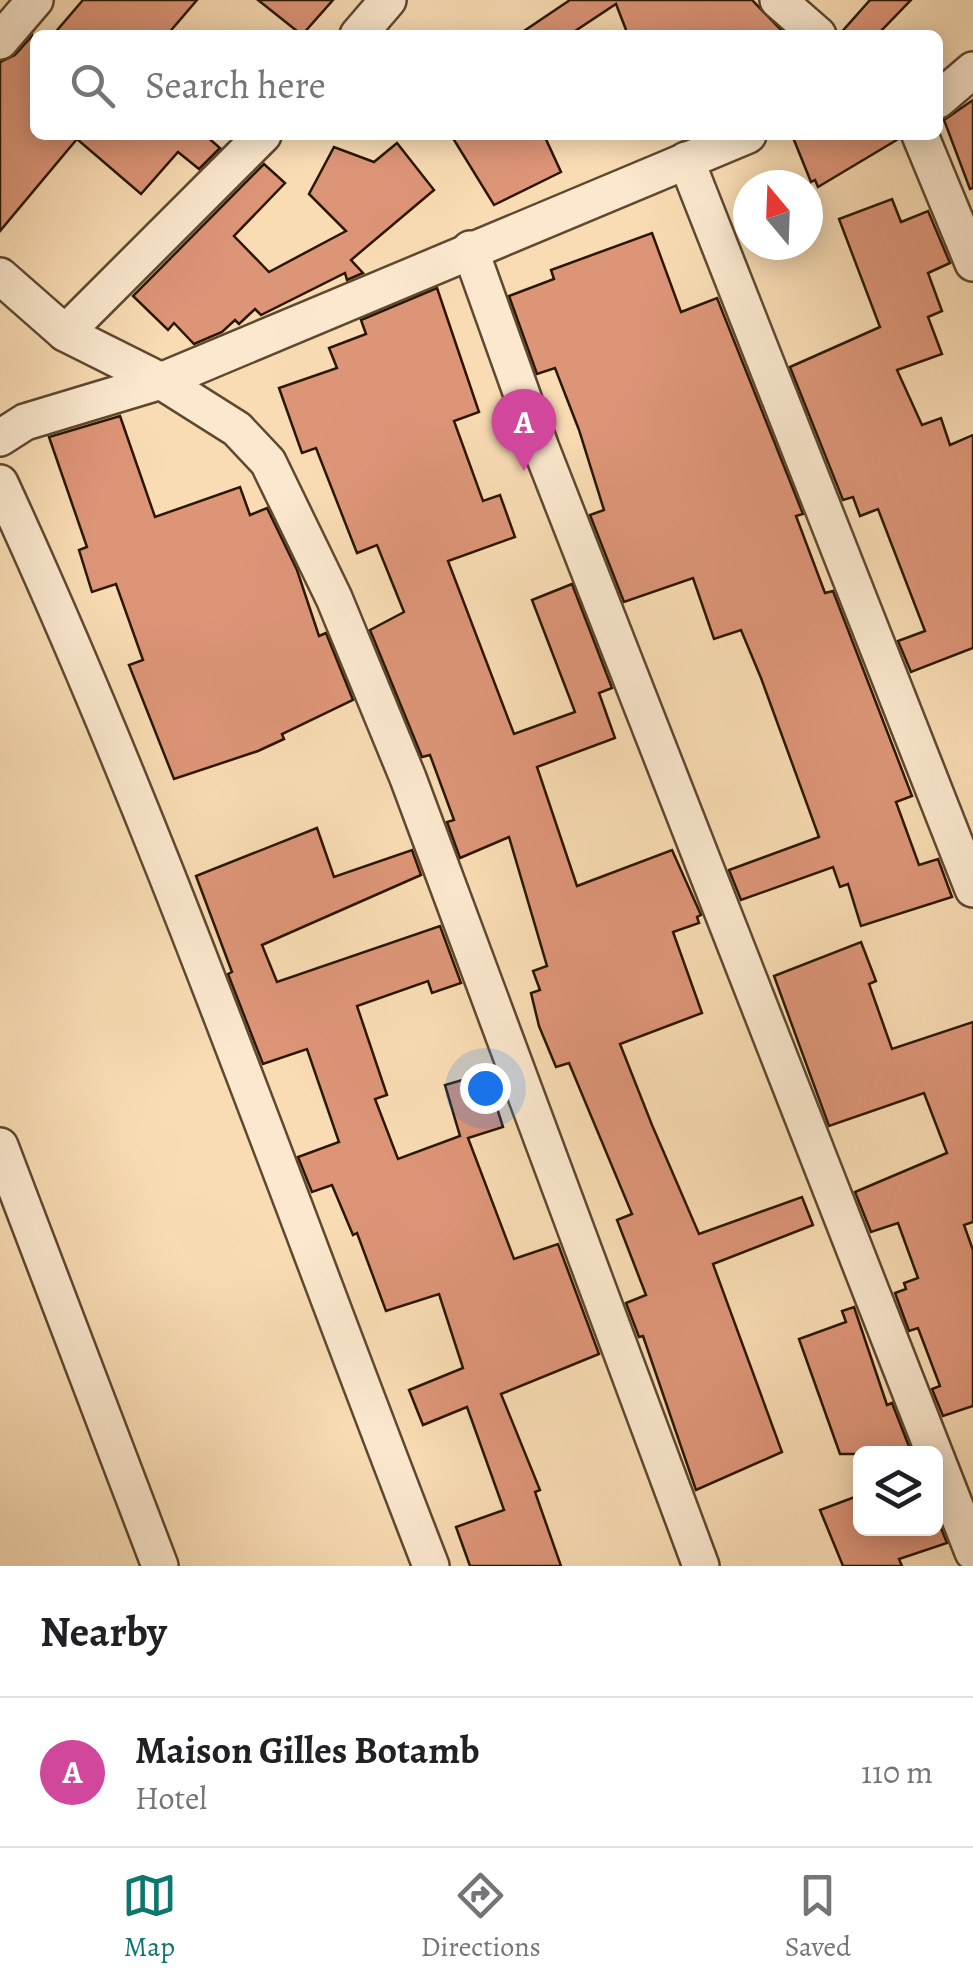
<!DOCTYPE html>
<html lang="en">
<head>
<meta charset="utf-8">
<style>
  :root { --surface:#fff; --page:#f2f2f2; --text:#202124; --muted:#757577; --line:#e0e0e0; --accent:#0f766e }
  body { margin:0; font-family:Alegreya,serif; background:var(--page); color:var(--text) }
  .controls { position:absolute; right:30px; bottom:30px; display:grid; overflow:hidden; border-radius:15px; box-shadow:0 5px 25px #0003 }
  .controls button { width:90px; height:90px; display:grid; place-items:center; padding:0; border:0; border-bottom:2px solid var(--line); background:var(--surface); color:var(--text); font:50px sans-serif }
  .compass { position:absolute; left:733px; top:170px; width:90px; height:90px; border-radius:50%; background:var(--surface); box-shadow:0 5px 25px #0003; rotate:341deg }
  .you { position:absolute; left:485px; top:1088px; width:35px; height:35px; margin:-25px; border:8px solid #fff; border-radius:50%; background:#1a73e8; box-shadow:0 0 0 15px #1a73e833 }
  .badge { display:grid; place-items:center; width:65px; height:65px; border-radius:50%; background:var(--accent); color:#fff; font-size:32px; font-weight:700 }
  .pin { position:absolute; translate:-50% -82px; filter:drop-shadow(0 2px 5px #0008) }
  .pin::after { content:''; position:absolute; top:52px; width:35px; height:30px; background:inherit; clip-path:polygon(0 0,100% 0,50% 100%) }
  .list { margin:0; padding:0; list-style:none }
  h2 { display:flex; justify-content:space-between; align-items:center; height:130px; margin:0; padding:0 40px; font-size:42px }
  h2 small { font-size:32px; font-weight:400; color:var(--muted) }
  .list li { display:grid; grid-template-columns:65px 1fr auto; gap:30px; align-items:center; box-sizing:border-box; height:150px; padding:0 40px; border-top:2px solid var(--line) }
  .list b { display:block; font-size:38px; white-space:nowrap }
  .list p { margin:0; font-size:32px; white-space:nowrap; color:var(--muted) }
  .list em { font-size:32px; font-style:normal; color:var(--muted) }
  .icon { flex:none; width:55px; height:55px; fill:none; stroke:currentColor; stroke-width:2; stroke-linecap:round; stroke-linejoin:round }
  .map { position:relative; flex:none; width:973px; height:1566px; overflow:hidden }
  .search { position:absolute; background:var(--surface); box-shadow:0 5px 25px #0003; left:30px; right:30px; top:30px; height:110px; display:flex; align-items:center; gap:25px; box-sizing:border-box; padding:0 35px; border-radius:15px; color:var(--muted); font-size:38px }
  .sheet { height:280px; background:var(--surface) }
  nav { display:flex; justify-content:space-around; align-items:center; box-sizing:border-box; height:140px; border-top:2px solid var(--line); background:var(--surface); font-size:28px; color:var(--muted) }
  nav a { display:grid; justify-items:center; gap:5px }
  nav .on { color:var(--accent) }
  .map>svg:first-child { display:block }
  .building { fill:#dd9578; stroke:#2a1601; stroke-width:2.5 }
  .lines { fill:none; stroke-linecap:round; stroke-linejoin:round }
  .minor-casing { stroke:#5e482e; stroke-width:40 }
  .minor { stroke:#fbe8ce; stroke-width:35 }
</style>
</head>
<body>
<div class="map">
<svg width="973" height="1566" viewBox="0 0 973 1566">
  <rect width="100%" height="100%" fill="#f9dcb4"/>
  <filter id="stains"><feTurbulence type="fractalNoise" baseFrequency=".002" numOctaves="4"/><feColorMatrix values="0 0 0 0 .2 0 0 0 0 .09 0 0 0 0 .02 0 0 0 .5 -.17"/></filter>
  <radialGradient id="worn" r=".72"><stop offset=".6" stop-color="#630" stop-opacity="0"/><stop offset="1" stop-color="#630" stop-opacity=".3"/></radialGradient>
  <g class="building">
    <polygon points="83,0 197,0 167,35 53,35"/>
    <polygon points="258,0 333,0 302,35"/>
    <polygon points="570,0 752,0 786,35 628,35 616,4 569,35 518,35"/>
    <polygon points="870,0 911,0 877,35 839,35"/>
    <polygon points="32,36 35,135 205,135 220,148 199,169 178,152 141,194 77,139 0,231 0,62 15,55"/>
    <polygon points="973,100 973,188 970,189 944,120"/>
    <polygon points="451,135 544,135 561,172 494,205"/>
    <polygon points="792,135 899,135 900,138 818,187 815,180 811,182"/>
    <polygon points="397,143 434,190 351,260 363,273 347,280 345,273 261,315 255,309 239,324 235,320 222,332 194,344 174,323 168,330 133,296 264,164 285,183 234,236 269,272 346,231 309,194 334,147 374,162"/>
    <polygon points="892,199 901,222 928,211 950,263 928,273 942,311 928,317 942,354 897,370 922,425 941,418 950,445 973,435 973,648 911,672 898,641 925,631 878,509 860,516 853,497 843,500 790,367 880,327 839,219"/>
    <polygon points="652,233 681,312 717,298 803,514 796,516 825,593 833,591 912,796 896,802 919,865 938,859 952,897 861,926 848,884 840,887 833,867 741,900 729,870 819,837 761,678 741,630 714,639 693,578 624,602 590,515 604,510 579,430 555,368 537,374 509,296 554,279 551,270"/>
    <polygon points="437,288 479,412 454,421 483,501 500,495 515,537 448,561 514,734 575,712 532,600 572,584 612,688 599,693 615,738 537,767 577,886 672,850 701,915 697,917 699,923 673,932 702,1013 620,1044 652,1125 699,1234 802,1197 813,1225 713,1264 782,1452 696,1490 643,1336 639,1337 626,1303 646,1295 617,1220 632,1214 569,1063 556,1067 539,1026 531,993 540,990 533,971 547,966 509,837 460,858 447,822 454,820 430,755 422,757 370,630 404,612 377,545 357,553 316,448 302,453 279,388 337,368 329,348 366,334 361,320"/>
    <polygon points="120,416 155,517 240,487 250,515 267,508 297,570 319,636 326,633 353,700 282,734 284,739 258,751 174,779 129,665 143,660 116,584 92,592 79,550 87,547 49,437"/>
    <polygon points="317,828 334,877 412,850 421,875 262,945 277,982 440,926 461,983 432,993 428,981 357,1006 387,1095 375,1099 398,1159 460,1136 445,1085 486,1073 503,1127 468,1138 514,1259 558,1244 599,1354 501,1394 540,1490 535,1492 561,1566 470,1566 456,1527 504,1510 467,1407 423,1425 409,1390 463,1368 439,1294 386,1311 357,1233 353,1235 332,1185 312,1192 298,1157 339,1142 307,1049 263,1064 228,974 232,972 196,876"/>
    <polygon points="861,942 876,981 869,984 892,1049 973,1022 973,1222 964,1225 973,1250 973,1406 943,1416 932,1389 940,1386 918,1328 909,1331 895,1293 906,1289 904,1283 918,1278 898,1223 871,1232 855,1192 947,1153 924,1093 829,1126 774,976"/>
    <polygon points="854,1307 887,1405 892,1403 912,1454 840,1454 799,1339 846,1322 842,1311"/>
    <polygon points="860,1495 860,1528 941,1528 947,1543 899,1559 902,1566 843,1566 820,1510"/>
  </g>
  <g class="lines">
    <defs>
      <g id="minor">
        <polyline points="778,0 818,35"/>
        <polyline points="358,35 388,0"/>
        <polyline points="0,41 35,0"/>
        <polyline points="938,100 973,70"/>
        <polyline points="920,135 973,263"/>
        <polyline points="686,160 973,889"/>
        <polyline points="470,249 541,448 973,1552"/>
        <polyline points="0,276 65,333 161,381 237,429 268,462 334,598 408,778 701,1566"/>
        <polyline points="65,333 263,135"/>
        <polyline points="0,438 25,422 161,381 748,135"/>
        <path d="M0 483C163 836 290 1204 431 1566"/>
        <polyline points="0,1146 160,1566"/>
      </g>
    </defs>
    <use href="#minor" class="minor-casing"/>
    <use href="#minor" class="minor"/>
  </g>
  <rect width="100%" height="100%" filter="url(#stains)"/>
  <rect width="100%" height="100%" fill="url(#worn)"/>
</svg>
<div class="controls">
<button><svg class="icon" aria-label="layers" viewBox="0 0 24 24"><path d="M12 4l9 5-9 5-9-5zM3 14l9 5 9-5"/></svg></button>
</div>
<svg class="compass" viewBox="-18 -18 36 36"><path d="M0-13l5 13h-10z" fill="#e53935"/><path d="M0 13l5-13h-10z" fill="#757577"/></svg>
<div class="you"></div>
<div class="pin badge" style="left:524px;top:471px;background:#d1479c">A</div>
<div class="search"><svg class="icon" aria-label="search" viewBox="0 0 24 24"><circle cx="10" cy="10" r="6"/><path d="M15 15l6 6"/></svg>Search here</div>
</div>
<section class="sheet">
<h2>Nearby<small></small></h2>
<ul class="list">
<li><span class="badge" style="background:#d1479c">A</span><div><b>Maison Gilles Botamb</b><p>Hotel</p></div><em>110 m</em></li>
</ul>
</section>
<nav>
<a class="on"><svg class="icon" aria-label="map" viewBox="0 0 24 24"><path d="M3 6l6-2 6 2 6-2v14l-6 2-6-2-6 2zM9 4v14M15 6v14"/></svg>Map</a>
<a><svg class="icon" aria-label="directions" viewBox="0 0 24 24"><path d="M12 3l9 9-9 9-9-9zM9 14v-3h6M13 9l2 2-2 2"/></svg>Directions</a>
<a><svg class="icon" aria-label="saved" viewBox="0 0 24 24"><path d="M7 4h10v16l-5-4-5 4z"/></svg>Saved</a>
</nav>
</body>
</html>
